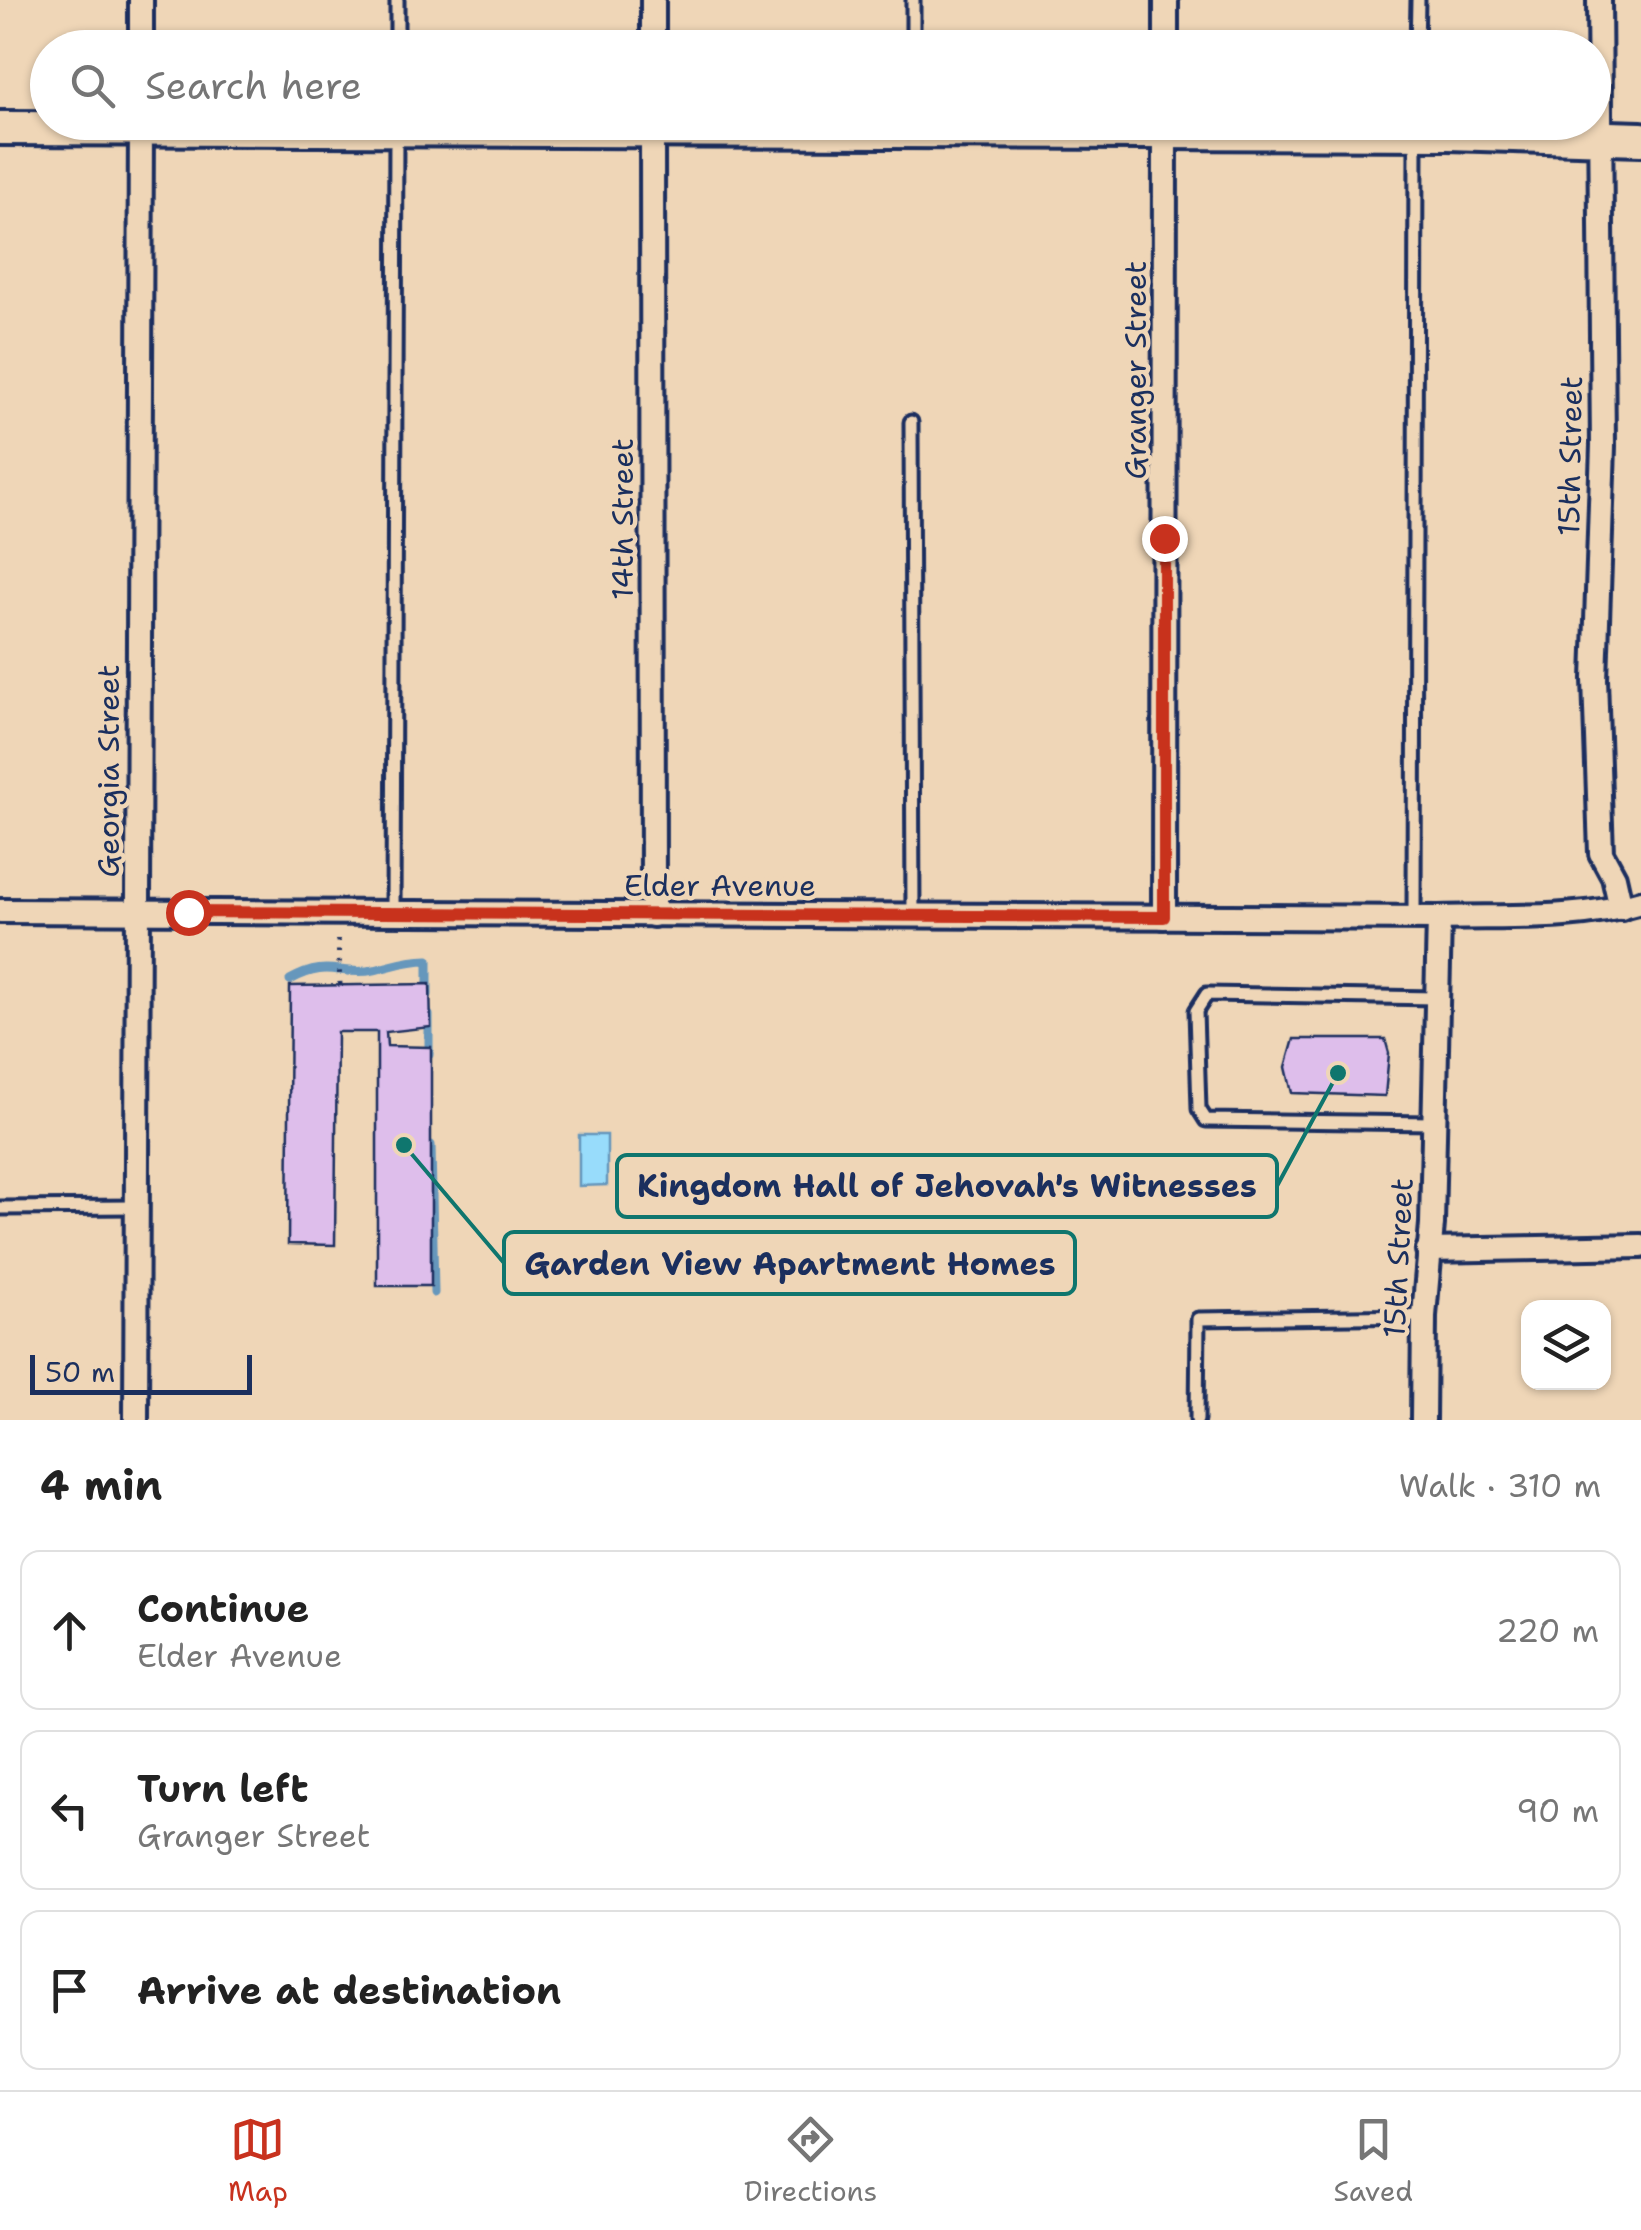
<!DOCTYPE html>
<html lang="en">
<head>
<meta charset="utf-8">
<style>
  :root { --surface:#fff; --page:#f6f6f6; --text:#222; --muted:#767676; --line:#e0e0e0; --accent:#c8321e }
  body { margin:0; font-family:"Shantell Sans",sans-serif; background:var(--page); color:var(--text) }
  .controls { position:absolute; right:30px; bottom:30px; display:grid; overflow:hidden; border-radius:20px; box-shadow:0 2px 8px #0004 }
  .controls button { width:90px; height:90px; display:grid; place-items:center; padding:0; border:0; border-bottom:2px solid var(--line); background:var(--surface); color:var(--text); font:50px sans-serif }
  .scale { position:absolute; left:30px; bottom:25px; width:222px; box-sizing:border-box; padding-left:10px; border:5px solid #1b2f5e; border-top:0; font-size:28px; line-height:35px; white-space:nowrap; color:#1b2f5e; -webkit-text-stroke:8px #efd6b7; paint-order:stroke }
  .stop { position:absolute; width:30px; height:30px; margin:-22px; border:8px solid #c8321e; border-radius:50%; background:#fff }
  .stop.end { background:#c8321e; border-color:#fff; box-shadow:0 2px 10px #0008 }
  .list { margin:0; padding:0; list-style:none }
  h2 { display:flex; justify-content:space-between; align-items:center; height:130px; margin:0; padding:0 40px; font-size:42px }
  h2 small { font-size:32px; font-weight:400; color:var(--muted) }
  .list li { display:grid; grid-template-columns:65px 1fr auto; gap:30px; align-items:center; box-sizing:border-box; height:160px; margin:0 20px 20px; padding:0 20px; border:2px solid var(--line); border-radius:20px }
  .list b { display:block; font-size:38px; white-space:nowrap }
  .list p { margin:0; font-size:32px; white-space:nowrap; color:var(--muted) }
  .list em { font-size:32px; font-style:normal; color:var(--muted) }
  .icon { flex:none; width:55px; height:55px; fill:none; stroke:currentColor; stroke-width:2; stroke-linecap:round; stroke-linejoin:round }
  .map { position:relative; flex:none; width:1641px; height:1420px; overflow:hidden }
  .search { position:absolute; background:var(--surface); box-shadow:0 2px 8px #0004; left:30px; right:30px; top:30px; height:110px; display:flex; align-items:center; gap:25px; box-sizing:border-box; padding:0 35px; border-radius:55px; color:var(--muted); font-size:38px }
  .sheet { height:670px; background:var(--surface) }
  nav { display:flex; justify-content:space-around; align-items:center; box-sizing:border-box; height:140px; border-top:2px solid var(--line); background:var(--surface); font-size:28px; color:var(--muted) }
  nav a { display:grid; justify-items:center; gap:5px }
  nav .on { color:var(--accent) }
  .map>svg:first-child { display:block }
  .water { fill:#98dcfb; stroke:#6697bc; stroke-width:2.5 }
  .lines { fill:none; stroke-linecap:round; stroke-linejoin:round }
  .stream { stroke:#6697bc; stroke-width:9 }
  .building { fill:#debeeb; stroke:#1b2f5e; stroke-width:2.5 }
  .lane-casing { stroke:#1b2f5e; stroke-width:19 }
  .street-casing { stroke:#1b2f5e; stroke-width:30 }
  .secondary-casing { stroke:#1b2f5e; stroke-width:40 }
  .path { stroke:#1b2f5e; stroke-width:5; stroke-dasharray:2.5 8; stroke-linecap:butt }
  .lane { stroke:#efd6b7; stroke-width:11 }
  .street { stroke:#efd6b7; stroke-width:22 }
  .secondary { stroke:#efd6b7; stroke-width:32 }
  .route { stroke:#c8321e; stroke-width:12 }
  .labels { text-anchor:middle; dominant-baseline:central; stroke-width:9; stroke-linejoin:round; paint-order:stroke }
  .street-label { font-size:30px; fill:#1b2f5e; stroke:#efd6b7 }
  .leader { fill:none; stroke:#0f766e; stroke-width:4 }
  .callout-dot { fill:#0f766e; stroke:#efd6b7; stroke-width:4 }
  .callout { fill:#efd6b7; stroke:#0f766e; stroke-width:4 }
  .callout-label { font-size:32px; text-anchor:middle; font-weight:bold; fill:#1b2f5e }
</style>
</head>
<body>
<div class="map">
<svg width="1641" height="1420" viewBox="0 0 1641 1420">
  <rect width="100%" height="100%" fill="#efd6b7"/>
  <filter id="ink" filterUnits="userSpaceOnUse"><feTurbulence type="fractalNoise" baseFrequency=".01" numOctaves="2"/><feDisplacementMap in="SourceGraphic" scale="20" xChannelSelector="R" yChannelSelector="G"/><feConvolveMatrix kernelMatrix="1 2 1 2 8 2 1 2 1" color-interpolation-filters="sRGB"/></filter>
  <g filter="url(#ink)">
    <polygon class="water" points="579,1135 607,1135 607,1185 579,1186"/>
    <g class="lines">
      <g class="stream">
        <path d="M290 980C329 958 340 977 374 970 393 966 407 960 428 960V995"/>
        <polyline points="429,1015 429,1055"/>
        <polyline points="431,1145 434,1293"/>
      </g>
    </g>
    <g class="building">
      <polygon points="430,984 431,1027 386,1032 387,1046 431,1047 431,1286 377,1286 377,1032 337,1032 335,1245 288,1244 290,986"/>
      <polygon points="1294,1039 1385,1039 1389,1053 1385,1096 1292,1093 1286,1067"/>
    </g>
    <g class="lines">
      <defs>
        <g id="lane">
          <polyline points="397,48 397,0"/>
          <polyline points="913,48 913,0"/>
          <polyline points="1417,48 1418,0"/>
          <polyline points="911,422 913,916"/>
          <polyline points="393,913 396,132"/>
          <polyline points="1414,918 1416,137"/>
          <polyline points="1433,1123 1206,1120 1199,1109 1196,1011 1207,994 1436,998"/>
          <polyline points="0,1208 137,1207"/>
          <polyline points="1197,1420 1198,1319 1424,1316"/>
        </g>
        <g id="street">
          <polyline points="141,0 141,48"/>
          <polyline points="1599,0 1603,446 1595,679 1601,853 1614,877 1621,908"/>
          <polyline points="653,48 653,0"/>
          <polyline points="1166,48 1166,0"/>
          <polyline points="652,122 653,915"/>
          <path d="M0 911 1439 918C1505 916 1578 921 1641 902"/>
          <polyline points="1164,917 1165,122"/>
          <polyline points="1428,1250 1641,1246"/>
          <polyline points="136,1420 141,122"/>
          <polyline points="1423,1420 1424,1316 1432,1224 1439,918"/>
        </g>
        <polyline id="secondary" points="0,128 1449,133 1641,139"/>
      </defs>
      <use href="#lane" class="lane-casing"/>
      <use href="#street" class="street-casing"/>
      <use href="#secondary" class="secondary-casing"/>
      <polyline class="path" points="338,940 340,985"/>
      <use href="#lane" class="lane"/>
      <use href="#street" class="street"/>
      <use href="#secondary" class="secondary"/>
    </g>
  </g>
  <g class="lines" filter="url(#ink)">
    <polyline class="route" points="188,912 1164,917 1164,538"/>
  </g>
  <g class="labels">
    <g class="street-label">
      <text transform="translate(1135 370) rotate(-90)">Granger Street</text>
      <text transform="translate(1570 456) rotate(-89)">15th Street</text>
      <text transform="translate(622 519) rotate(-90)">14th Street</text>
      <text transform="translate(108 771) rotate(-90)">Georgia Street</text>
      <text x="720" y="885">Elder Avenue</text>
      <text transform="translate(1398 1258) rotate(-87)">15th Street</text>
    </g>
  </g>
  <path class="leader" d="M1338 1073L1277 1186M404 1145L504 1263"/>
  <g class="callout-dot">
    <circle cx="1338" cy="1073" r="10"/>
    <circle cx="404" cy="1145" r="10"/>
  </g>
  <g class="callout">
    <rect x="617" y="1155" width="660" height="62" rx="10"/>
    <rect x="504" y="1232" width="571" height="62" rx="10"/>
  </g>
  <g class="callout-label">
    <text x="947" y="1197">Kingdom Hall of Jehovah's Witnesses</text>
    <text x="790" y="1275">Garden View Apartment Homes</text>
  </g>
</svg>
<div class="controls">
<button><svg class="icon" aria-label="layers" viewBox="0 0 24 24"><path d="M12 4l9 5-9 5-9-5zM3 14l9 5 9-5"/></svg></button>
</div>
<div class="scale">50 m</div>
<div class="stop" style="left:188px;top:912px"></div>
<div class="stop end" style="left:1164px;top:538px"></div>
<div class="search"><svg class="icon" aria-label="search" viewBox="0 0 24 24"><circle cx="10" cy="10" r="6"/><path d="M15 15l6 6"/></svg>Search here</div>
</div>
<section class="sheet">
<h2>4 min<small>Walk · 310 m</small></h2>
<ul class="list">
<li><svg class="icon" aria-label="ahead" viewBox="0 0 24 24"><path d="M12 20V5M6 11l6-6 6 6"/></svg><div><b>Continue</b><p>Elder Avenue</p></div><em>220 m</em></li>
<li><svg class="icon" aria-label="left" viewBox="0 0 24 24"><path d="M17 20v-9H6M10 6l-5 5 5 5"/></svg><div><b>Turn left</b><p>Granger Street</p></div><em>90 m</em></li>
<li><svg class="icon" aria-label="arrive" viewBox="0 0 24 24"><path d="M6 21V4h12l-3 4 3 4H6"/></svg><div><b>Arrive at destination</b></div></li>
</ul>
</section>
<nav>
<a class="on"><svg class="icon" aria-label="map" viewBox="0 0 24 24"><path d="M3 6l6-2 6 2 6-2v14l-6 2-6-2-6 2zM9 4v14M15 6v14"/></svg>Map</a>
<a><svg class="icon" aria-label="directions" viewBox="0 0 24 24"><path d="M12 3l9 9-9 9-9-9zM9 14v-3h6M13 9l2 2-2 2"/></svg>Directions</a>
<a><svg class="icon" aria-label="saved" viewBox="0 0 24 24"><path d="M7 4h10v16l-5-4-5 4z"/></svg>Saved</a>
</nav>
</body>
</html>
